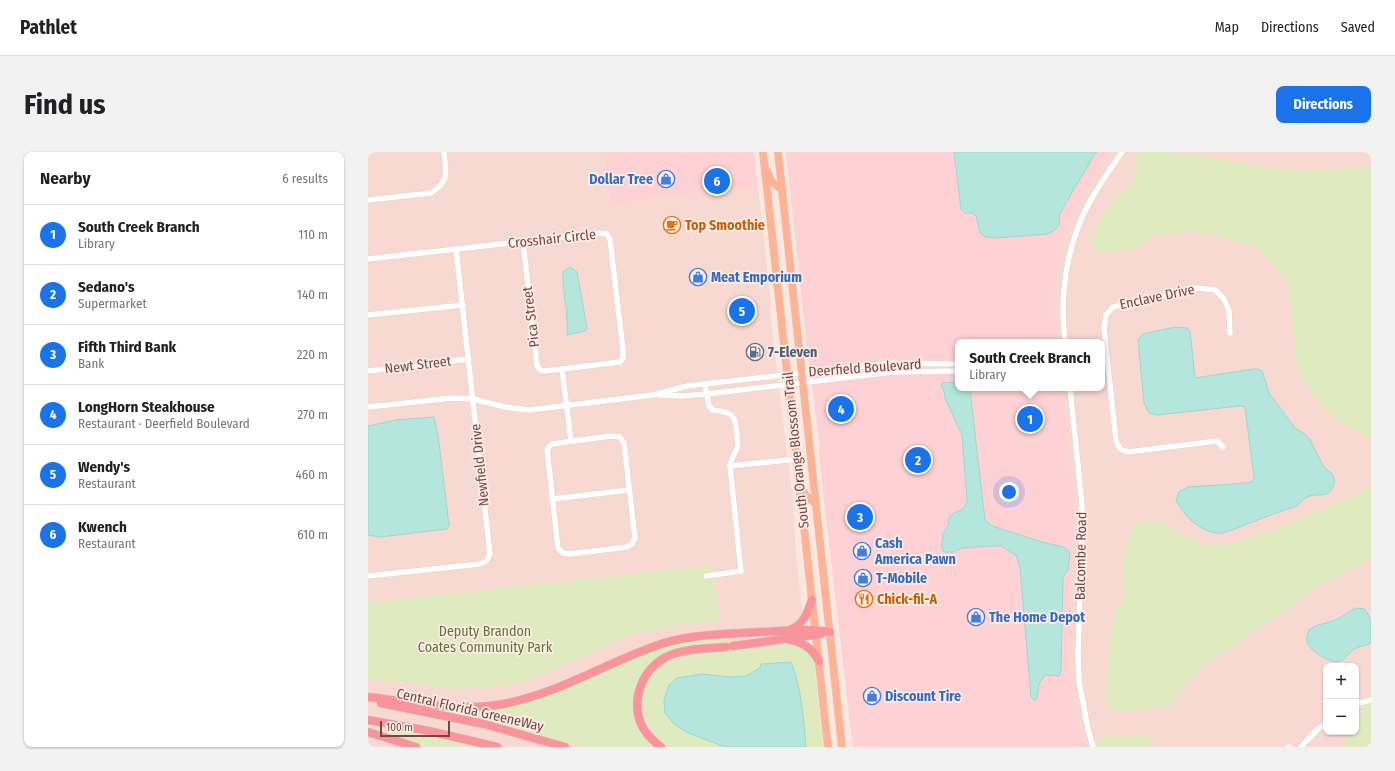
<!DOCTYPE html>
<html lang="en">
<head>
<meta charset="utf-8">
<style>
  :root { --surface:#fff; --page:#f2f2f2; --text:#202124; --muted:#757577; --line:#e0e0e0; --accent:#1a73e8 }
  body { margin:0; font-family:"Fira Sans Condensed",sans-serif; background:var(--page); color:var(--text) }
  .controls { position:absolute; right:12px; bottom:12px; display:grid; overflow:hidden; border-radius:8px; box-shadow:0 1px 3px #0004 }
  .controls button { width:36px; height:36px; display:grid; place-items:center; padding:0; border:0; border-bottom:1px solid var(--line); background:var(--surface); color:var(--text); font:20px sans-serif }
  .scale { position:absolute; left:12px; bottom:10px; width:70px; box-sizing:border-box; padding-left:4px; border:2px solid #744746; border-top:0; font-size:11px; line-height:14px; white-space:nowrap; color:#744746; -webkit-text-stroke:3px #ffede6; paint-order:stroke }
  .you { position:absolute; left:641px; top:340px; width:14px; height:14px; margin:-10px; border:3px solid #fff; border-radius:50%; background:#1a73e8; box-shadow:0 0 0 6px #1a73e833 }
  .badge { display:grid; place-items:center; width:26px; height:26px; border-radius:50%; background:var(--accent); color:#fff; font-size:13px; font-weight:700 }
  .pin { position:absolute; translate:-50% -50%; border:2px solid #fff; box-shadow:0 1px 4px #0006 }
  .popup { position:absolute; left:587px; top:187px; width:150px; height:52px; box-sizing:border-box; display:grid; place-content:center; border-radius:8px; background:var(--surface); filter:drop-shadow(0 1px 3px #0005); font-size:13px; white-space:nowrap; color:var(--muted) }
  .popup b { font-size:15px; color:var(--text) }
  .popup::after { content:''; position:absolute; left:50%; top:100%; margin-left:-8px; border:8px solid transparent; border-top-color:var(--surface) }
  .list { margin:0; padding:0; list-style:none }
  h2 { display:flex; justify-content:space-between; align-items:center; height:52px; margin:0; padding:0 16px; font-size:17px }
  h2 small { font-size:13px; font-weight:400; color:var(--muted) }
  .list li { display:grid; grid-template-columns:26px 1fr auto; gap:12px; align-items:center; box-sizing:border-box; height:60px; padding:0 16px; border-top:1px solid var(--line) }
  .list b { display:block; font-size:15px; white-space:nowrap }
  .list p { margin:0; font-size:13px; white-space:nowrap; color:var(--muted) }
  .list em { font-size:13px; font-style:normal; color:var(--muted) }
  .map { position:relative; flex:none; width:1003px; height:595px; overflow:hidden; border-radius:8px }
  header { display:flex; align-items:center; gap:24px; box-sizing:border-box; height:56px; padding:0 20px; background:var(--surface); border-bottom:1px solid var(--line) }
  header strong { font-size:19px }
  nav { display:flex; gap:22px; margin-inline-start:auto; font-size:14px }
  .intro { display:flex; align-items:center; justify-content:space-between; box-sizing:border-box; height:96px; padding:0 24px }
  h1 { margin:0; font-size:28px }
  .button { padding:10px 18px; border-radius:8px; background:var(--accent); color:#fff; font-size:14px; font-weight:700 }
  main { display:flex; gap:24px; padding:0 24px }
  aside { flex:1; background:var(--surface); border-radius:8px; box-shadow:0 1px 3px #0004 }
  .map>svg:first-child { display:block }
  .residential { fill:#f7d9d1; fill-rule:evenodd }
  .commercial { fill:#fed2d4 }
  .green { fill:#dfeabe }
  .water { fill:#b4e6dd; stroke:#9ad8cd }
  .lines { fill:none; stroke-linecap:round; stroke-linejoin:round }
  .minor-casing { stroke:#e3c3be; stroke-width:6 }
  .major-casing { stroke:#d5c8c8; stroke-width:8 }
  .highway-casing { stroke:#d5c8c8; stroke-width:9 }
  .minor { stroke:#fff; stroke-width:5.5 }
  .major { stroke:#feb395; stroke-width:7 }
  .highway { stroke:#fa949b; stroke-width:8 }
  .labels { text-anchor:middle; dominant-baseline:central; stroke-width:3.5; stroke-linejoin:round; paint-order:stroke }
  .shop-label { font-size:14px; font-weight:bold; fill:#366cbe; stroke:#ffede6; text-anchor:start }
  .food-label { font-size:14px; font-weight:bold; fill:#c56008; stroke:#ffede6; text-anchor:start }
  .street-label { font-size:14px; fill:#744746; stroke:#ffede6 }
  .service-label { font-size:14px; font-weight:bold; fill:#4e5e75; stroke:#ffede6; text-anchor:start }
  .park-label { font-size:14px; fill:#5f743c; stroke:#ffede6 }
</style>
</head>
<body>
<header>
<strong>Pathlet</strong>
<nav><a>Map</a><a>Directions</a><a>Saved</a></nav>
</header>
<div class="intro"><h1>Find us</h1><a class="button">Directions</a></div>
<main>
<aside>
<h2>Nearby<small>6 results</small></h2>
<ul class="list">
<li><span class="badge">1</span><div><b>South Creek Branch</b><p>Library</p></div><em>110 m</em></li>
<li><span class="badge">2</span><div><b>Sedano's</b><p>Supermarket</p></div><em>140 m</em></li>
<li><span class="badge">3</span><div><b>Fifth Third Bank</b><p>Bank</p></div><em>220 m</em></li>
<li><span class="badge">4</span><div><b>LongHorn Steakhouse</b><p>Restaurant · Deerfield Boulevard</p></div><em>270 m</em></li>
<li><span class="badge">5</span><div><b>Wendy's</b><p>Restaurant</p></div><em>460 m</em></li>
<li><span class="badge">6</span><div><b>Kwench</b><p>Restaurant</p></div><em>610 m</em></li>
</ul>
</aside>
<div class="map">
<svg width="1003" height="595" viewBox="0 0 1003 595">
  <rect width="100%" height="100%" fill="#fde7df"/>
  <g class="residential">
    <polygon points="0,0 236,0 242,52 390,34 403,151 402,159 408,211 425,349 428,403 449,595 0,595"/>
    <path d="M418 0H1003V595H485L457 356 451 303 452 295 440 203ZM590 190H734V236H590ZM958 514H988V580H958Z"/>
  </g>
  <g class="commercial">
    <polygon points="236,0 386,0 390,34 242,52"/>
    <polygon points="418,0 741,0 723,26 705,59 693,95 687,129 686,161 689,190 590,190 590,236 694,236 706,350 702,522 705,553 716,595 485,595 457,356 451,303 452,295 440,203"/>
  </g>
  <g class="green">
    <polygon points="772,0 801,0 809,3 822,2 886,14 918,18 944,19 1003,15 1003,288 975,271 958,258 944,243 931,222 926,194 922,148 918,127 888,94 859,88 842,81 826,80 786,83 769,96 729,102 724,87 736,60 768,24 769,2"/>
    <polygon points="1003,334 1003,407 952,433 904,468 877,485 871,492 852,502 833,517 801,555 745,560 737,544 740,521 741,493 748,456 756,447 754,417 756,403 764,376 771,370 780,368 792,370 838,394 861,392 904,379 993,340"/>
    <polygon points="345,413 352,469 336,470 263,483 167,526 146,532 127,535 86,537 0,526 0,451"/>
    <polygon points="356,484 356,490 313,496 301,499 287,508 274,522 268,537 266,551 287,595 215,595 126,570 62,556 137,554 304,490"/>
    <path d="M425 493H433L444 504 446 509 455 595H438L432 540 429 525 392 516 378 524 362 525 334 522 342 589 357 595C347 595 308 595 302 595 294 591 287 582 282 575 262 542 284 509 320 504Z"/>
    <polygon points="1003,539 1003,595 973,595 982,580 988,580 988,569"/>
    <polygon points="0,575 40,580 109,595 55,595 0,578"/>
    <polygon points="747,584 778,584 784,589 780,595 728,595 731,588 737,585"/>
  </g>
  <g class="water">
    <path d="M586 0H729C725 4 723 9 720 14 710 30 700 47 691 64 694 74 687 79 679 82L627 86 617 85 612 81 608 64 604 61H596L593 57Z"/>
    <path d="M202 115 209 120 219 176 217 179 199 183C201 162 194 141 195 120Z"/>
    <path d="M807 175 819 176 822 179 827 226 885 217H890L894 219 901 241 928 277 937 282 942 288 956 315 964 322 967 329C961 350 953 339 939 345 935 347 932 351 929 354 910 360 892 367 874 374 867 377 858 381 850 381 832 380 815 363 808 348L811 340 820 335 879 331 884 330 886 326 877 255 872 254 789 263 781 261 776 251 770 188 775 182Z"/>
    <path d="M589 230 590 236H601L602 238 617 368 624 374 674 390 696 395 702 401 700 418 695 425 693 519 691 524 677 523 671 532 669 545 667 549 663 545 652 416 648 403 633 394H623L594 396 585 400H576C572 392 574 392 575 384L574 382 581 373C578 358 591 363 597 354 598 352 599 349 599 347L594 283 576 244 577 241 573 234 574 231Z"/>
    <polygon points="66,265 70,283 81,373 79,377 12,385 0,383 0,274 28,268"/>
    <path d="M988 456 997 457 1003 468V491C997 494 991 494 986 497 981 500 978 508 972 509 962 512 942 499 939 490 938 486 940 481 941 478 950 471 959 472 969 467 976 464 981 459 988 456Z"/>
    <path d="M423 510C434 537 435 566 438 595H357L318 580 305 571 297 561 296 548 301 533 309 526 334 522 362 525 378 524 392 516 393 512Z"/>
  </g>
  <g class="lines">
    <defs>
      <g id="minor">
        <path d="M0 48 63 41C82 29 78 20 76 0"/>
        <polyline points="0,107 232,81 239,82 242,87 255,198 255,206 252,210 177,219 172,218 169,213 155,90"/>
        <polyline points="0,163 95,153"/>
        <path d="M697 190C691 141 699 89 724 46 733 30 744 15 754 0"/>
        <polyline points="194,217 203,289"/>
        <polyline points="0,219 101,207"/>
        <path d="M337 232 341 254 345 258C365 260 368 263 369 284 369 288 371 293 369 296 366 303 363 307 362 314L373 419 338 424"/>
        <polyline points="702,236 714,352 714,375 710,504 711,529 720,577 725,595"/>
        <polyline points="291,243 314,244 338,242 525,220 590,219"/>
        <polyline points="0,255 84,246 105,247 137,255 161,258 285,243 319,234 442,220 523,211 590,212"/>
        <polygon points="243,284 252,285 256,291 267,386 264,392 259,395 202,402 195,401 190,396 179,297 184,292"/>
        <polyline points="855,295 849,289 760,300 752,297 748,289 736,176 738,163 745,155 830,136 847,138 856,147 861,159 862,181"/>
        <polyline points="362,314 429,307"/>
        <polyline points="184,347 261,338"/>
        <path d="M0 424 112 412C118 410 120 408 122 402L88 97"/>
        <polyline points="988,552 1003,548"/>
        <polyline points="920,595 921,595"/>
        <polyline points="933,595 950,577 958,571"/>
      </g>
      <g id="major">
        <polyline points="395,0 460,595"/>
        <polyline points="410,0 474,595"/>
        <polyline points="400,20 403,29 414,38"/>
        <polyline points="433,335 438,344 448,352"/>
      </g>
      <g id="highway">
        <path d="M424 477C436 472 440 459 444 448"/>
        <path d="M422 488C436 490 444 497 451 509"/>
        <polyline points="365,494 453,482"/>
        <path d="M0 545C43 550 93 560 135 552 188 542 233 514 282 496 317 482 355 482 392 480 415 479 439 476 462 480"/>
        <polyline points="13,551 116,572 197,595"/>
        <polyline points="0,568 61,579 129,595"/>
        <polyline points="0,580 48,595"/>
        <path d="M293 595C285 589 277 581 273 572 263 547 274 518 298 505 316 496 339 497 358 495"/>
      </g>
    </defs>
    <use href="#minor" class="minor-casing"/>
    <use href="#major" class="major-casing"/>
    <use href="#highway" class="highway-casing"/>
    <use href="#minor" class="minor"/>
    <use href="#major" class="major"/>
    <use href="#highway" class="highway"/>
  </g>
  <defs>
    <symbol id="shop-ring" viewBox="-11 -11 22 22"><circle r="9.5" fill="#ffede6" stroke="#3f7fe0" stroke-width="1.5"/><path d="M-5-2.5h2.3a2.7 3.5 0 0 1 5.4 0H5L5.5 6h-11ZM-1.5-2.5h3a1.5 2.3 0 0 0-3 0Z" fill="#3f7fe0"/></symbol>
    <symbol id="cafe-ring" viewBox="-11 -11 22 22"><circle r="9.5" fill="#ffede6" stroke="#e8710a" stroke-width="1.5"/><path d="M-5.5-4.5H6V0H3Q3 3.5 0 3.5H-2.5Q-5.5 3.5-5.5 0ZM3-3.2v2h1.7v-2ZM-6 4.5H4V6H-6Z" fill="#e8710a"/></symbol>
    <symbol id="fuel-ring" viewBox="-11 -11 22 22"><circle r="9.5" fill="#ffede6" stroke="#5c6f8a" stroke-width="1.5"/><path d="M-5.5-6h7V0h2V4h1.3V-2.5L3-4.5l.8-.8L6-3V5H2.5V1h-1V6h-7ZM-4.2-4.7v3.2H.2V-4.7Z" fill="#5c6f8a"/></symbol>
    <symbol id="restaurant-ring" viewBox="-11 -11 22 22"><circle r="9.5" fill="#ffede6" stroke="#e8710a" stroke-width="1.5"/><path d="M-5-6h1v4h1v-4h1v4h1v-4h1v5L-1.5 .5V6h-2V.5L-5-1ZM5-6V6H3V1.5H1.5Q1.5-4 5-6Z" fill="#e8710a"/></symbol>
  </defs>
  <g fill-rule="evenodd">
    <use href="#shop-ring" x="288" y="17" width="20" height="20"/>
    <use href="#cafe-ring" x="294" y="63" width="20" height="20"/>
    <use href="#shop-ring" x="320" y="115" width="20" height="20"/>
    <use href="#fuel-ring" x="377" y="190" width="20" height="20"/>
    <use href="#shop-ring" x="484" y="389" width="20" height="20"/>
    <use href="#shop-ring" x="485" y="416" width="20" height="20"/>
    <use href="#restaurant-ring" x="486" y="437" width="20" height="20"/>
    <use href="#shop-ring" x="598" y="455" width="20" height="20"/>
    <use href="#shop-ring" x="494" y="534" width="20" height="20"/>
  </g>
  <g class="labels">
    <g class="shop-label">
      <text x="285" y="27" text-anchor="end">Dollar Tree</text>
      <text x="343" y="125">Meat Emporium</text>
      <text x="507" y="391">Cash<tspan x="507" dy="16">America Pawn</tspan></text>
      <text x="508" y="426">T-Mobile</text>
      <text x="621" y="465">The Home Depot</text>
      <text x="517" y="544">Discount Tire</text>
    </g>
    <g class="food-label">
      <text x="317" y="73">Top Smoothie</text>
      <text x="509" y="447">Chick-fil-A</text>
    </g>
    <g class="street-label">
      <text transform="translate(184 87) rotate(-6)">Crosshair Circle</text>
      <text transform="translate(789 145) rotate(-12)">Enclave Drive</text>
      <text transform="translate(163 165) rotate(-97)">Pica Street</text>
      <text transform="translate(50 213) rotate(-7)">Newt Street</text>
      <text transform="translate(497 216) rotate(-4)">Deerfield Boulevard</text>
      <text transform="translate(428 298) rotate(-96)">South Orange Blossom Trail</text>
      <text transform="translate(112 313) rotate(-96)">Newfield Drive</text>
      <text transform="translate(713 404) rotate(-89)">Balcombe Road</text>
      <text transform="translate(102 558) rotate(13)">Central Florida GreeneWay</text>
    </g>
    <g class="service-label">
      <text x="400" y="200">7-Eleven</text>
    </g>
    <g class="park-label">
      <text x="117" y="479">Deputy Brandon<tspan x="117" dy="16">Coates Community Park</tspan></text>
    </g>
  </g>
</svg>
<div class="controls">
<button>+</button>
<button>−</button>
</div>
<div class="scale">100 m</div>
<div class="you"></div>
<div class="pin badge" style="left:662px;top:267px">1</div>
<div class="popup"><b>South Creek Branch</b>Library</div>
<div class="pin badge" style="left:550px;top:308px">2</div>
<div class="pin badge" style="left:492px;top:365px">3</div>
<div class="pin badge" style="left:473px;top:257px">4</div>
<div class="pin badge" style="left:374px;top:159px">5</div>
<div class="pin badge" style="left:349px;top:29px">6</div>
</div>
</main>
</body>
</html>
